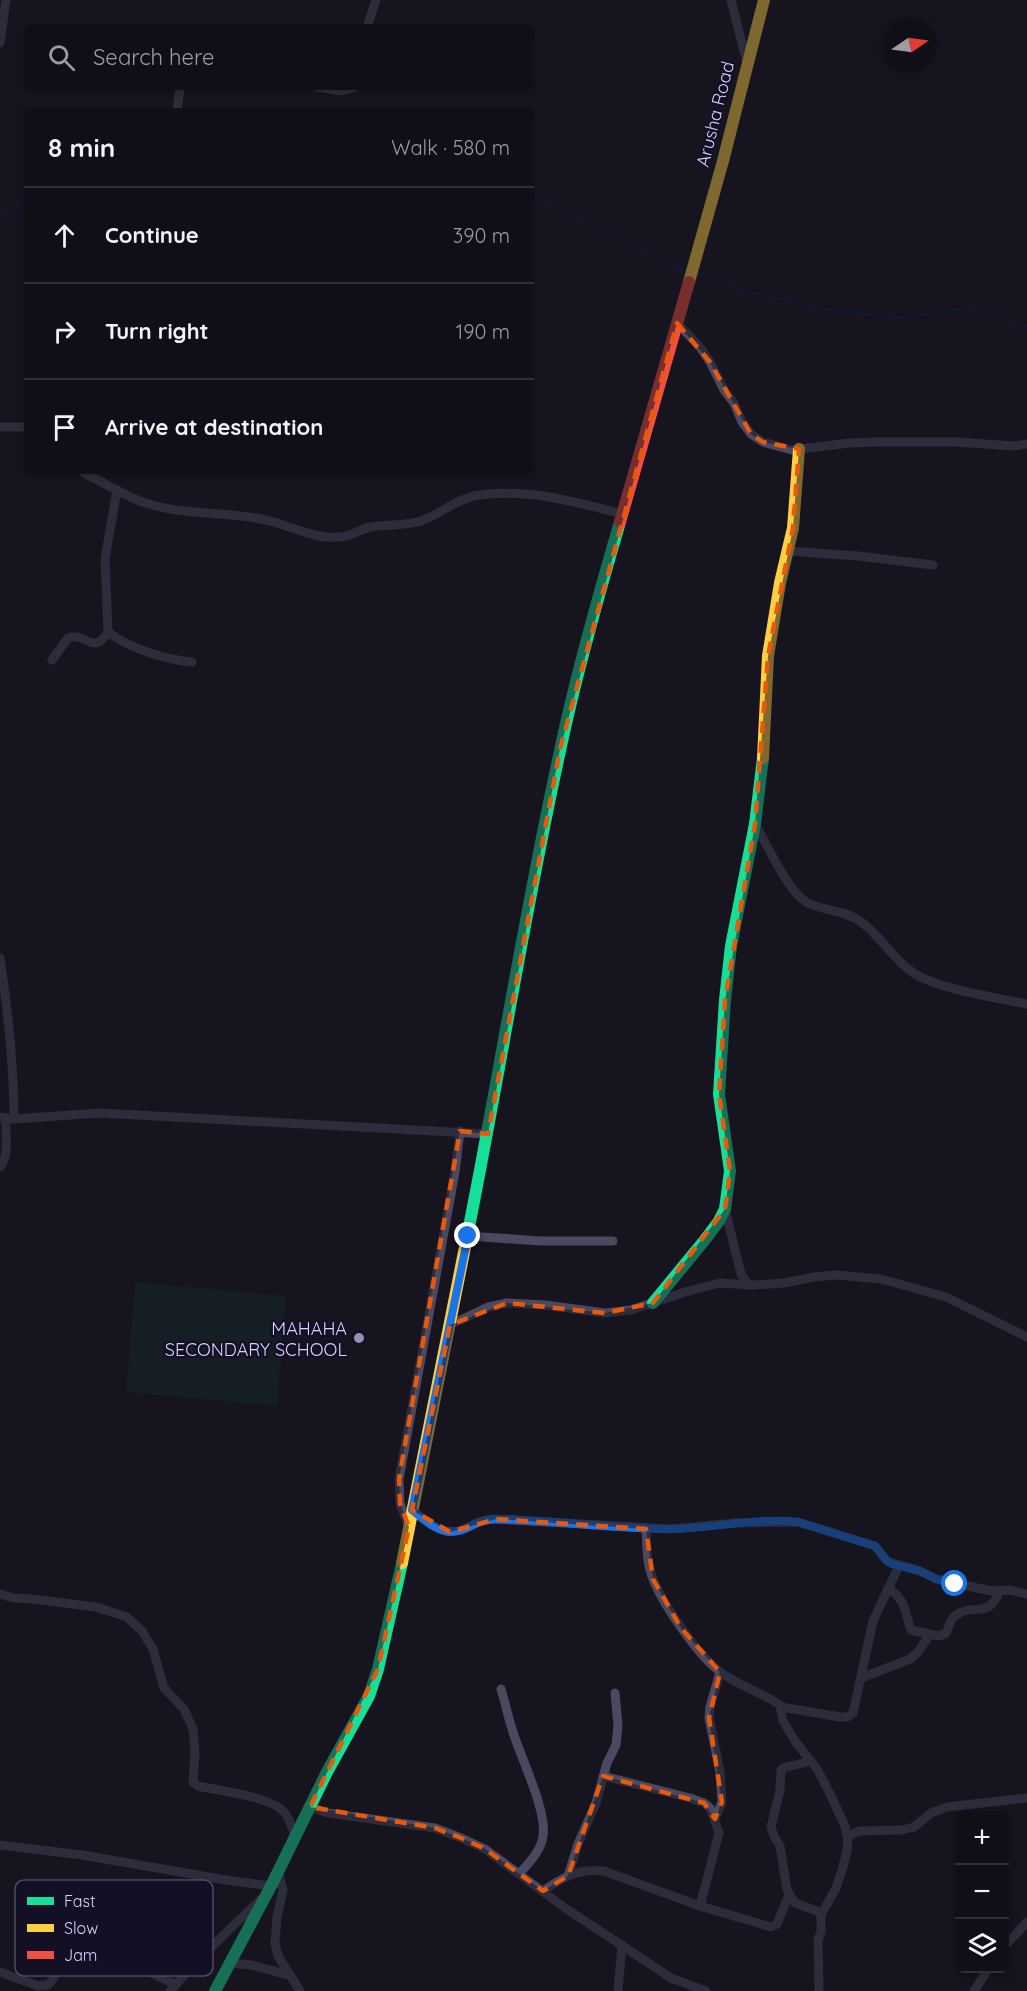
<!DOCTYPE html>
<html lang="en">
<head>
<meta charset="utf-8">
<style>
  :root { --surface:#100f17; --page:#1e1d24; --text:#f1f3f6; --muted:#9c9ca1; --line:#302f36 }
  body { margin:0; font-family:Quicksand,sans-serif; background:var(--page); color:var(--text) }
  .controls { position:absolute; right:18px; bottom:18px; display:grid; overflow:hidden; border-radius:9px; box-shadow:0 3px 9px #0003 }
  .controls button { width:54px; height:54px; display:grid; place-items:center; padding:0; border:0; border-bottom:2px solid var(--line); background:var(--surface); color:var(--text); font:30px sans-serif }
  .compass { position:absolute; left:883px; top:18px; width:54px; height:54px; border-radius:50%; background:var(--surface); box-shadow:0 3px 9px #0003; rotate:77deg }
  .stop { position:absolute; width:18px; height:18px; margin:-14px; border:4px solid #1a73e8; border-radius:50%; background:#fff }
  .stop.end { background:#1a73e8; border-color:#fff; box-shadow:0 2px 6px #0008 }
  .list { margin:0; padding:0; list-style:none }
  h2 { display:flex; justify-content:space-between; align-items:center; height:78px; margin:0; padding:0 24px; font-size:26px }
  h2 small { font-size:20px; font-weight:400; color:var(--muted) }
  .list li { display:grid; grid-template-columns:39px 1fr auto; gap:18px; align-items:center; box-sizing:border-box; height:96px; padding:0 24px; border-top:2px solid var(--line) }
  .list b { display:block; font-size:22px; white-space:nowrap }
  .list em { font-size:20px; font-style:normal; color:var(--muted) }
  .icon { flex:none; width:33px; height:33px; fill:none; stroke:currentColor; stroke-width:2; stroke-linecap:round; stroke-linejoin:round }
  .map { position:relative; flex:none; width:1027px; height:1991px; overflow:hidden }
  .search { position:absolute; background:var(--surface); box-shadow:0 3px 9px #0003; left:24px; top:24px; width:510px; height:66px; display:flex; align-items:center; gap:15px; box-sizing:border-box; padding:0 21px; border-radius:9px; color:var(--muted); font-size:22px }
  .panel { position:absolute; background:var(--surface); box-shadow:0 3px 9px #0003; left:24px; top:108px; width:510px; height:366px; border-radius:9px }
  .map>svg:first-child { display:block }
  .green { fill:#132a2c }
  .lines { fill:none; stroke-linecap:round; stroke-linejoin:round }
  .stream { stroke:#0d1d42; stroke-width:3 }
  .street { stroke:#4b4960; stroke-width:9 }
  .fast { stroke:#16e098; stroke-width:12 }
  .slow { stroke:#ffcf43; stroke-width:12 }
  .jam { stroke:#f24e42; stroke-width:12 }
  .route { stroke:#1a73e8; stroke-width:8 }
  .marked { fill:none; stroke:#e8590c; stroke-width:4.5; stroke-dasharray:12 8; stroke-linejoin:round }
  .poi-dot { fill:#9590b1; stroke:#130f24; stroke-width:2 }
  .labels { text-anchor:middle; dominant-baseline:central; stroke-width:4.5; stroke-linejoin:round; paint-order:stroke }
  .street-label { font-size:18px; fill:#d9d2ff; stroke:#130f24 }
  .poi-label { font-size:18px; fill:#d9d2ff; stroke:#130f24; text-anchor:end }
  .key { fill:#130f24; stroke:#4e4a66; stroke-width:1.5 }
  .key-label { font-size:16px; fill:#d9d2ff }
</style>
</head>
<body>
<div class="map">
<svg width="1027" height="1991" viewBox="0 0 1027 1991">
  <rect width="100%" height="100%" fill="#16141f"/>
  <polygon class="green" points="135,1282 286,1296 277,1406 126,1392"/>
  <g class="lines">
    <g class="stream">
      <polyline points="531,195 638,249 689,271"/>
      <polyline points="0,210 27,206"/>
      <polyline points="695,273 745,291 822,309 898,318 968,308 1027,326"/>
    </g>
    <g class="street">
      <polyline points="731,0 747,63"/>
      <polyline points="367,27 376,0"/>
      <polyline points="0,43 6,0"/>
      <polyline points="317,87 342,91 355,87"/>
      <polyline points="177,111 180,87"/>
      <polyline points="677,323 700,347 710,362 724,390 734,403 742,422 751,434 763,442 792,450 850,443 878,442 956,442 1014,446 1027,444"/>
      <polyline points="0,427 27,427"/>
      <path d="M82 471 87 475C108 484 127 498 149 504 188 516 231 511 270 521 294 527 320 542 346 536 354 534 362 529 371 527 388 524 405 526 421 521 441 514 458 498 479 495 527 488 576 502 622 514"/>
      <polyline points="788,551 858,556 933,565"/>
      <path d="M108 632C128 648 167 660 192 662"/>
      <path d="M52 660 68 638C86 631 93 657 108 632L105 559 117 490"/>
      <path d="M755 824C767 844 788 893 808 903 824 911 845 910 860 921 880 935 892 958 912 972 937 989 997 998 1027 1004"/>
      <path d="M0 958C8 1011 14 1065 14 1119"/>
      <polyline points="0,1117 14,1119 100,1113 488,1134"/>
      <path d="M0 1167C10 1155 5 1133 6 1118"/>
      <polyline points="725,1209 741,1274 748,1285"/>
      <polyline points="468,1236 541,1241 613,1241"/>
      <polyline points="450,1325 488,1307 507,1303 545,1305 605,1313 631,1310 685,1292 719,1283 753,1285 784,1283 814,1277 836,1275 881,1279 946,1297 1027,1337"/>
      <path d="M412 1510C427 1522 444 1538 464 1529 475 1524 483 1519 496 1519L671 1529 735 1523 798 1522 875 1546 887 1561 920 1571 936 1579 991 1591 1010 1590 1027 1594"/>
      <polyline points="409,1527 400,1504 399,1479 455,1172 460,1131"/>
      <path d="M646 1529C647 1542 646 1557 650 1570 657 1597 699 1658 723 1674 741 1686 762 1693 780 1705L783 1721 795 1741 817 1769 829 1792 845 1826 848 1840 847 1851 842 1870 836 1888 821 1915"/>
      <path d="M888 1588C907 1601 904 1611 911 1630L939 1636 946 1633C949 1627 950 1620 955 1616 971 1602 989 1620 999 1592"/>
      <path d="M0 1594 13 1598 32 1599 96 1607 127 1617 142 1631 153 1649 164 1688 184 1709 193 1729 195 1753 193 1782 198 1786C220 1791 268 1796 283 1811 290 1818 292 1828 295 1837"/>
      <polyline points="861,1678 910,1659 918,1652 930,1634"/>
      <path d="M501 1689C506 1705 509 1722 515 1738 523 1762 547 1812 543 1836 541 1851 529 1863 519 1874"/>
      <polyline points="781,1707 840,1717 847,1717 853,1713 873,1621 899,1566"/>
      <polyline points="811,1761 783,1768 781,1770 780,1790 771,1827 774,1836 780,1846 787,1890 795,1903 817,1911 821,1915 821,1932 818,1939 819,1991"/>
      <polyline points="603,1776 690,1798 704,1803 710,1808 719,1833 700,1906"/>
      <polyline points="310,1807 328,1813 435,1828 461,1838 485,1849 565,1908 671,1978 706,1991"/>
      <polyline points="715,1819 722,1802 720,1772 709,1718 710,1707 720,1672"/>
      <polyline points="847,1836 860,1831 902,1830 914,1827 931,1813 947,1807 1027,1798"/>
      <polyline points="0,1845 82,1855 226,1880 271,1886"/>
      <polyline points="278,1871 283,1890 277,1917 275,1943 278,1956 300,1991"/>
      <polyline points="568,1876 578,1844 596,1803 607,1763 616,1745 618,1725 615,1693"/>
      <path d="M543 1891C563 1877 579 1868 604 1871L700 1906 771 1927 777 1924 789 1895"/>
      <polyline points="1004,1947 1027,1922"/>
      <polyline points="230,1963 252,1965 288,1975"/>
      <path d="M0 1972 38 1986 48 1985C60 1974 60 1955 75 1946 110 1948 144 1970 176 1985"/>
      <polyline points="170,1991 196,1962 261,1899"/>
      <polyline points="618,1991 622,1945"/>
      <polyline points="974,1991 989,1968"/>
    </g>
    <g class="fast">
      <path d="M466 1242C499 1079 524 914 560 751 576 674 598 597 620 522"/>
      <polyline points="653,1303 704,1241 719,1221 725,1209 730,1171 719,1094 725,1000 731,946 755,824 763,758"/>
      <polyline points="215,1991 271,1886 327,1772 369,1696 378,1669 402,1563"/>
    </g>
    <g class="slow">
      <polyline points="689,282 723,161 764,0"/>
      <polyline points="763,758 768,656 780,583 793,528 799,449"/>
      <polyline points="402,1563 466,1242"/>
    </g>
    <polyline class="jam" points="620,522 689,282"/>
  </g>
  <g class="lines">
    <path class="route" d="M468 1236 412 1510C427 1522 444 1538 464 1529 475 1524 483 1519 496 1519 554 1520 612 1529 670 1529 713 1529 755 1517 798 1522L875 1546 887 1561 892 1564 920 1571 936 1579 955 1584"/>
  </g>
  <path d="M0 0H1027V1991H0ZM677 323 710 362 751 434 763 442 799 449 793 528 768 656 755 824 725 1000 719 1094 730 1171 725 1209 653 1303 605 1313 507 1303 450 1325 412 1510 450 1532 496 1519 646 1529 653 1579 681 1628 720 1672 709 1718 722 1802 715 1819 704 1803 603 1776 568 1876 543 1891 485 1849 461 1838 435 1828 310 1807 378 1669 409 1527 400 1504 399 1479 460 1131 488 1134 560 749Z" fill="#16141f" fill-opacity=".55" fill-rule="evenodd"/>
  <path class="marked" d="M677 323 710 362 751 434 763 442 799 449 793 528 768 656 755 824 725 1000 719 1094 730 1171 725 1209 653 1303 605 1313 507 1303 450 1325 412 1510 450 1532 496 1519 646 1529 653 1579 681 1628 720 1672 709 1718 722 1802 715 1819 704 1803 603 1776 568 1876 543 1891 485 1849 461 1838 435 1828 310 1807 378 1669 409 1527 400 1504 399 1479 460 1131 488 1134 560 749Z"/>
  <circle class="poi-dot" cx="359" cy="1338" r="6"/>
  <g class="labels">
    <g class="street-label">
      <text transform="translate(715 114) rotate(-76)">Arusha Road</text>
    </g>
    <g class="poi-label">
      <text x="347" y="1328">MAHAHA<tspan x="347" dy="21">SECONDARY SCHOOL</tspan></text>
    </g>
  </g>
  <rect x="15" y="1880" width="198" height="96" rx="9" class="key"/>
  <rect x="27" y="1897" width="27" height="8" fill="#16e098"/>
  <rect x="27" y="1924" width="27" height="8" fill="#ffcf43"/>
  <rect x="27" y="1951" width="27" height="8" fill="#f24e42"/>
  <g class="key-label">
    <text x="64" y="1907">Fast</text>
    <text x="64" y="1934">Slow</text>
    <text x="64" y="1961">Jam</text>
  </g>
</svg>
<div class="controls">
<button>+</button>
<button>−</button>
<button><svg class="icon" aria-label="layers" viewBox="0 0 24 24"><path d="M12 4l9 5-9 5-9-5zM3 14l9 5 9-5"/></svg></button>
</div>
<svg class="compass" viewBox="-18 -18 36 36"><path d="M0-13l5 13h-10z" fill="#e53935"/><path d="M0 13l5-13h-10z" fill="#9c9ca1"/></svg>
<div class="stop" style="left:955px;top:1584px"></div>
<div class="stop end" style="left:468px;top:1236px"></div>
<div class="search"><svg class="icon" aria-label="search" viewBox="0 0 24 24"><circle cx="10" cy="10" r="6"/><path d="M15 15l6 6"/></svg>Search here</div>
<section class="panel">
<h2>8 min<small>Walk · 580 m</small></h2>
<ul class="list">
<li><svg class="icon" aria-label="ahead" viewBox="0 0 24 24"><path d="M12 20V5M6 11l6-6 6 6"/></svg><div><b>Continue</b></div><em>390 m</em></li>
<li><svg class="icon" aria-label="right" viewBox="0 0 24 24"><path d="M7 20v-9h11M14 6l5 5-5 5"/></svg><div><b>Turn right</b></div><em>190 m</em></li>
<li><svg class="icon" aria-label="arrive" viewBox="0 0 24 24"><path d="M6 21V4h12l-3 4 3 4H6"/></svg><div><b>Arrive at destination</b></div></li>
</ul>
</section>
</div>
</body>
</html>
